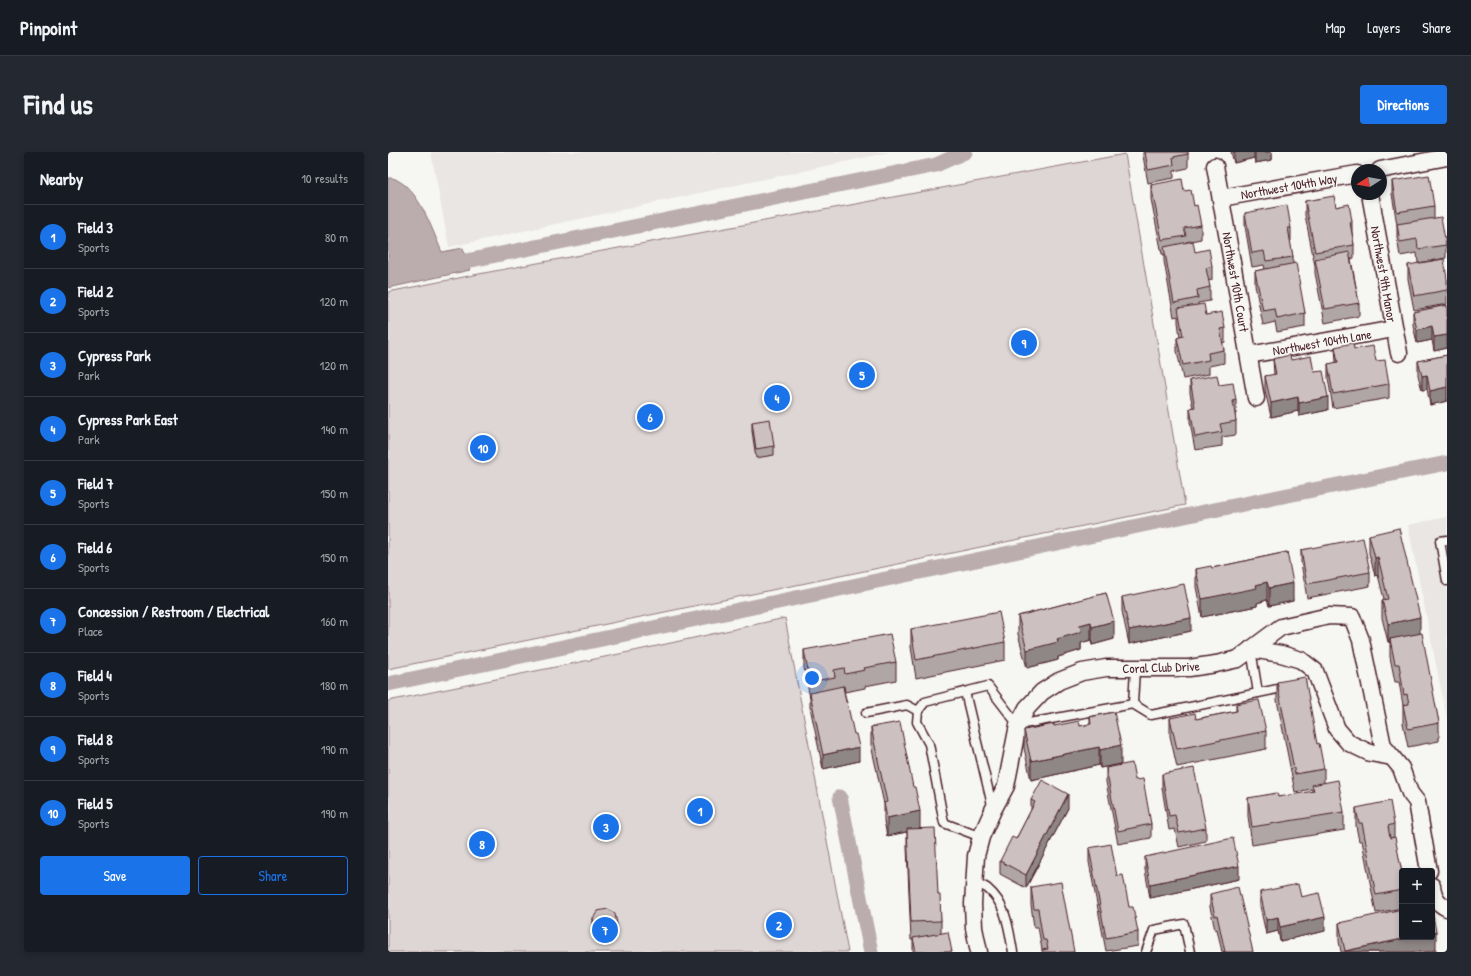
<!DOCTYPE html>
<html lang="en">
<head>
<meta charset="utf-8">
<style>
  :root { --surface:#171b24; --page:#242831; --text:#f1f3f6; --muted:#9ea1a6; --line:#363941; --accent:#1a73e8 }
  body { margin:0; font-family:"Patrick Hand",sans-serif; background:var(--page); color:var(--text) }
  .controls { position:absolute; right:12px; bottom:12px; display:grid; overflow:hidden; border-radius:4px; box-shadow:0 2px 6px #0003 }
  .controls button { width:36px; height:36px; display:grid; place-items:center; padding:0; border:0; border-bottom:1px solid var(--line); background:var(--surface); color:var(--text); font:20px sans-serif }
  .compass { position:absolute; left:963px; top:12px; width:36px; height:36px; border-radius:50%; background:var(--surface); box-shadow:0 2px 6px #0003; rotate:259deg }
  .you { position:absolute; left:424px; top:526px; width:14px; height:14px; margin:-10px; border:3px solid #fff; border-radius:50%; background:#1a73e8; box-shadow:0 0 0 6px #1a73e833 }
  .badge { display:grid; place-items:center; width:26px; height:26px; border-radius:50%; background:var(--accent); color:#fff; font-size:13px; font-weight:700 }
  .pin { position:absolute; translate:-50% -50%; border:2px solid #fff; box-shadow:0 1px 4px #0006 }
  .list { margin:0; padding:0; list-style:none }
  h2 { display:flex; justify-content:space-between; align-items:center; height:52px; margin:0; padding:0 16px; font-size:17px }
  h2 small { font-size:13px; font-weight:400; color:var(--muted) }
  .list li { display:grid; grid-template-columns:26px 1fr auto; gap:12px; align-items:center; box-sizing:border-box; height:64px; padding:0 16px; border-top:1px solid var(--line) }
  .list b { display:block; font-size:15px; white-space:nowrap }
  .list p { margin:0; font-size:13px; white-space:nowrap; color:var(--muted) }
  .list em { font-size:13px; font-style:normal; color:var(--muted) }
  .actions { display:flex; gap:8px; padding:12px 16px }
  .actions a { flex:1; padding:9px 0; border:1px solid var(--accent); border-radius:4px; text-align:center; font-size:14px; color:var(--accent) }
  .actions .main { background:var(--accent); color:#fff }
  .map { position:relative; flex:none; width:1059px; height:800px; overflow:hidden; border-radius:4px }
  header { display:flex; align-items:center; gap:24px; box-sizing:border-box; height:56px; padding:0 20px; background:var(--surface); border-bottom:1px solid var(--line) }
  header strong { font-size:19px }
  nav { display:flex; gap:22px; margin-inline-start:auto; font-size:14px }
  .intro { display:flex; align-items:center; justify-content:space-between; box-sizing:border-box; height:96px; padding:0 24px }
  h1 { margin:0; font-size:28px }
  .button { padding:10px 18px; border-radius:4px; background:var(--accent); color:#fff; font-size:14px; font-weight:700 }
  main { display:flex; gap:24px; padding:0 24px }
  aside { flex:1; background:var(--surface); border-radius:4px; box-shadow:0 2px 6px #0003 }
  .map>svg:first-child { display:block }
  .built { fill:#e9e6e3 }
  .green { fill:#ddd6d5; stroke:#947a80 }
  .water { fill:#bbadae; stroke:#8e747a }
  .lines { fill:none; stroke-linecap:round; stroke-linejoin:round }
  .canal { stroke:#bbadae; stroke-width:15 }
  .lane-casing { stroke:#4a1f2b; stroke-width:11 }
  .street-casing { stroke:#4a1f2b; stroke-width:19 }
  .lane { stroke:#f6f6f2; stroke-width:8 }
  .street { stroke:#f6f6f2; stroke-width:16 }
  .wall { fill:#afa6a5; stroke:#4a1f2b }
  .shaded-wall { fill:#8f8786; stroke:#4a1f2b }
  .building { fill:#ccc1c0; stroke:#4a1f2b }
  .labels { text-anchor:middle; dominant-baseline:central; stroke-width:3; stroke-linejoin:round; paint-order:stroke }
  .street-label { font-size:13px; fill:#4a1f2b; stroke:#f6f6f2 }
</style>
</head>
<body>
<header>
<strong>Pinpoint</strong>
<nav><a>Map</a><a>Layers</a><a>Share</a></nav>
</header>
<div class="intro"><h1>Find us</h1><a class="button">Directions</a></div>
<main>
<aside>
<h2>Nearby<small>10 results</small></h2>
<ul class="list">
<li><span class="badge">1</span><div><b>Field 3</b><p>Sports</p></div><em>80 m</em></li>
<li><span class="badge">2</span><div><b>Field 2</b><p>Sports</p></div><em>120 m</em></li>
<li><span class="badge">3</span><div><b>Cypress Park</b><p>Park</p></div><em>120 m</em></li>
<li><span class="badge">4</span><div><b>Cypress Park East</b><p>Park</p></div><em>140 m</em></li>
<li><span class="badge">5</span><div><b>Field 7</b><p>Sports</p></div><em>150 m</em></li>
<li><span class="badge">6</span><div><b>Field 6</b><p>Sports</p></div><em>150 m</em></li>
<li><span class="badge">7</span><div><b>Concession / Restroom / Electrical</b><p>Place</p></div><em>160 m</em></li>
<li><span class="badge">8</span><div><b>Field 4</b><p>Sports</p></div><em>180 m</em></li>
<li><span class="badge">9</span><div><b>Field 8</b><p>Sports</p></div><em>190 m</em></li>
<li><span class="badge">10</span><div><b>Field 5</b><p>Sports</p></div><em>190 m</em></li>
</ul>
<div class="actions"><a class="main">Save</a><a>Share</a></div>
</aside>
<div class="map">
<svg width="1059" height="800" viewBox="0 0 1059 800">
  <rect width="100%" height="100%" fill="#f6f6f2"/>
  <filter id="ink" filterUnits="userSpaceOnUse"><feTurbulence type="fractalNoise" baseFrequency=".025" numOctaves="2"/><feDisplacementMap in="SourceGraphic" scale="8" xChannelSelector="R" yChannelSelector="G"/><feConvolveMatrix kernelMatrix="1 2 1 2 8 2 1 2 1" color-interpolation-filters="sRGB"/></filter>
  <g filter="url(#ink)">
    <g class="built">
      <polygon points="43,0 502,0 61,95"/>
      <polygon points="1059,365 1059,567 1020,373"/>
    </g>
    <g class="green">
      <polygon points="737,2 797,353 0,517 0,140 96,121"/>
      <polygon points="397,466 460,800 0,800 0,549 246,499"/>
    </g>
    <path class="water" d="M0 26C3 26 7 26 9 28 32 39 44 78 54 100L75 96 82 118 0 136Z"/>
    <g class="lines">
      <g class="canal">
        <polyline points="59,113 548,13 577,0"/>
        <polyline points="0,532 816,360 1059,311"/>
        <polyline points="452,645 483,800"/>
      </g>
      <defs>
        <g id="lane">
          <polyline points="1059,388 1052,389 1059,429"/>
          <polyline points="863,497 870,541"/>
          <polyline points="577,540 605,657"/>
          <polyline points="745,552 747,517"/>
          <polyline points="478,561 519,553 530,559"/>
          <polyline points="593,685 556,671 541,592 529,570 530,559 537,550 600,534 630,573 745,552 763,563 899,535"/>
          <path d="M586 730C591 732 597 734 600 737 619 753 621 778 625 800"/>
          <polyline points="758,800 766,778 796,772 802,800"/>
        </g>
        <g id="street">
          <polyline points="827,14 868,246"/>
          <polyline points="992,18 1059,5"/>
          <polyline points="982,42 1011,201"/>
          <polyline points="833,46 969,22"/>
          <polyline points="861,203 1006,177"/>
          <polyline points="863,497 893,502 913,508 927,519 949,577 961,591 982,601 1004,605"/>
          <path d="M1044 734C1046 746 1049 751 1059 756"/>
          <polyline points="591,800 586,776 585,752 588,704 593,685 605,658 618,634 630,573 639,556 654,540 671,529 694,520 718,516 801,516 828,512 850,507 893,475 941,464 964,465 973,488 995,594 1013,616 1022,641 1029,650 1041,719"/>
        </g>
      </defs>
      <use href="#lane" class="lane-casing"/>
      <use href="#street" class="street-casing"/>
      <use href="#lane" class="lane"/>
      <use href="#street" class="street"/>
    </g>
    <g class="wall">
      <polygon points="755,0 800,0 800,16 786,19 786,26 760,31 755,4"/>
      <polygon points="843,0 884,0 884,8 867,11 866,6 846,11"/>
      <polygon points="1004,29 1046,54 1046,66 1058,93 1058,106 1030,111 1029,101 1012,104 1009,86 1009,73 1004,42"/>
      <polygon points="763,33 796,39 806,54 813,73 813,87 798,90 798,91 807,100 824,114 824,128 820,129 822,135 822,149 810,151 810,153 818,163 837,176 837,190 834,191 836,198 836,211 821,214 821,222 795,227 789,199 789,186 792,185 790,170 790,164 786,165 776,109 776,102 774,102 763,47"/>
      <polygon points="917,49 948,55 964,69 964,80 966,93 966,106 963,107 971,151 971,164 937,171 927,121 927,114 917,63"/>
      <polygon points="857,61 903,76 903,89 902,90 905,105 905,112 917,161 917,175 889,180 887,170 875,173 867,133 867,119 877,117 876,113 864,115 857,74"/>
      <polygon points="1020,113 1059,127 1059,152 1026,158 1020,127"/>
      <polygon points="1059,153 1059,196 1046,199 1044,188 1029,191 1025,173 1025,160"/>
      <polygon points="947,195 966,197 988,209 1001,232 1001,246 945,256 940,226 940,212 948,211"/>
      <polygon points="1059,203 1059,249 1042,253 1039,237 1034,238 1030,223 1030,209"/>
      <polygon points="885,207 903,208 926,220 940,258 911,264 910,259 883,265 877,238 877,224 886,223"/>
      <polygon points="802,228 831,233 848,248 848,262 847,262 848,269 848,283 834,285 834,294 807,298 802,270 802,256 805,256 802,241"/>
      <polygon points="364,270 386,294 386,303 368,306 364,279"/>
      <polygon points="981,383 1032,482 1051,571 1051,589 1020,595 1015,571 1015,553 1011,530 1007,530 1002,505 1002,490 1000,490 994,466 994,448 996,447 990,423 987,424 981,401"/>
      <polygon points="913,398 982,420 982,434 919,446 913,411"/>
      <polygon points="899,400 905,449 881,454 879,448 869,451 869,454 814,465 808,435 808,417 824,416"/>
      <polygon points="718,441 726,487 704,493 703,488 693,491 693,498 670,505 670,508 639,516 630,482 630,464"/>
      <polygon points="734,445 803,479 741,492 734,459"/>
      <polygon points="523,477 617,490 617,508 528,526 523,495"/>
      <polygon points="416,498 508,510 508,528 477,534 477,536 457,540 456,534 455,534 471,609 435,617 422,555 422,546 416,516"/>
      <polygon points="889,530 929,592 936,617 936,631 956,660 956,678 864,693 860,664 860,646 890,645 924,640 924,637 907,640 889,548"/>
      <polygon points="848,552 878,579 878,597 789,615 782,584 782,566 808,567 848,559"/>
      <polygon points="702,565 733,612 712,616 711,613 643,628 636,596 636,578 666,574 692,574 702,572"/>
      <polygon points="483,575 532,677 550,743 553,769 553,782 564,800 525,800 525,788 523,788 519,695 519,680 499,684 496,669 496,652 483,593"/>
      <polygon points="718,616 747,628 763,672 763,686 730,692 718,630"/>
      <polygon points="774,622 818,676 818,689 791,695 787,677 781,678 774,636"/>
      <polygon points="643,648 680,656 638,736 612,722 612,709 628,687 643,658"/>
      <polygon points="968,656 1006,672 1006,685 1014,721 1014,756 988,761 974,689 971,689 968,674"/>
      <polygon points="701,696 729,724 750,780 750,794 718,799 701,710"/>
      <polygon points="757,705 851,727 762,746 757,718"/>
      <polygon points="643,735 686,800 654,798 650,775 646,775 643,753"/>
      <polygon points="872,740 913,745 937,779 892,789 890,779 878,782 872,754"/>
      <polygon points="822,742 865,800 834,800 829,777 827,778 822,755"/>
      <polygon points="205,766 229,781 224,789 215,791 207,785 205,776"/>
      <polygon points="951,771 1048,798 1038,800 953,800 951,789"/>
    </g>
    <g class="shaded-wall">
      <polygon points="846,0 866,0 866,6 846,11"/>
      <polygon points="867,0 884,0 884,8 867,11"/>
      <polygon points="1044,174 1044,188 1029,191 1029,178"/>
      <polygon points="1059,183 1059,196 1046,199 1046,185"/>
      <polygon points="1039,223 1039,237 1034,238 1034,224"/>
      <polygon points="1059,235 1059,249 1042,253 1042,239"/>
      <polygon points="910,245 910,259 883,265 883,251"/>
      <polygon points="940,245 940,258 911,264 911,251"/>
      <polygon points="990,405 990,423 987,424 987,406"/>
      <polygon points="879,430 879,448 869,451 869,454 814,465 814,447 868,433"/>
      <polygon points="905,431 905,449 881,454 881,436"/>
      <polygon points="1032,465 1032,483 1002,487 1002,490 1000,490 1000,472"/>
      <polygon points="803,466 803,479 741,492 741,478"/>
      <polygon points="726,469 726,487 704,493 704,475"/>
      <polygon points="703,470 703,488 693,491 693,498 670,505 670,508 639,516 639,498 669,487 692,473"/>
      <polygon points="733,593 733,612 712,616 712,598"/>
      <polygon points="471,595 471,609 435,617 435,603"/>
      <polygon points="711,595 711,613 643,628 643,609"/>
      <polygon points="680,642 680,656 638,736 638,723"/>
      <polygon points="532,659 532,677 499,684 499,666"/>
      <polygon points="851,714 851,727 762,746 762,732"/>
      <polygon points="890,765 890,779 878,782 878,768"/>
      <polygon points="937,765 937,779 892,789 892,775"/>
      <polygon points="229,772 229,781 224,789 215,791 215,782"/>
      <polygon points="1048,780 1048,798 1038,800 957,800 957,799 1024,785 1044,785 1044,781"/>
    </g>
    <g class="building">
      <polygon points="757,0 800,0 800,2 785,5 786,13 760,18"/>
      <polygon points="1041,23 1046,54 1009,60 1004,29"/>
      <polygon points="794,27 796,39 803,38 806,54 809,53 813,73 796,76 798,84 774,88 763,33"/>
      <polygon points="946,44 948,55 961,52 964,69 962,70 966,93 927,100 917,49"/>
      <polygon points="899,53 903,76 900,76 905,105 878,109 876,99 864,101 857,61"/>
      <polygon points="1053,65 1058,93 1030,97 1029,87 1012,90 1009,72"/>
      <polygon points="805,89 807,100 821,97 824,114 818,116 822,135 809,138 810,146 786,151 776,95"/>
      <polygon points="961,100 971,151 937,157 927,107"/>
      <polygon points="1056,107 1059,127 1059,138 1026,144 1020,113"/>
      <polygon points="908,111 917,161 889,167 887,157 875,159 867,119"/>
      <polygon points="816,152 818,163 834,160 837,176 832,177 836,198 820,201 821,208 795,213 789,186 795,184 790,156"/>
      <polygon points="1059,153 1059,183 1046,185 1044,174 1029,178 1025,160"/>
      <polygon points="965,191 966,197 985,194 988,209 997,208 1001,232 945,242 940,212 950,210 947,195"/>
      <polygon points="902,203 903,208 923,204 926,220 935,219 940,245 911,251 910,245 883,251 877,224 888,222 885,207"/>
      <polygon points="1059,203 1059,235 1042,239 1039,223 1034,224 1030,209"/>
      <polygon points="829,223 831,233 845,231 848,248 845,249 848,269 832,272 834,280 807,285 802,256 807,255 802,228"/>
      <polygon points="382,267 386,294 368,297 364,270"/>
      <polygon points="1011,376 1032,465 1000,472 994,448 1000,447 990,405 987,406 981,383"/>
      <polygon points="975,386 982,420 919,432 913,398"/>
      <polygon points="899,400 905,431 881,436 879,430 868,433 869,436 814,447 808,417 823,414 824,416"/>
      <polygon points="796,432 803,466 741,478 734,445"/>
      <polygon points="718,441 726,469 704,475 703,470 692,473 693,480 669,487 670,490 639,498 630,464"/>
      <polygon points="611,460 617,490 528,508 523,477"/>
      <polygon points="1034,481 1051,571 1020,577 1015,553 1021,552 1019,542 1016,543 1011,512 1007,512 1002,487"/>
      <polygon points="502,482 508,510 476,516 477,518 457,522 456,516 446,518 447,525 422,530 416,498"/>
      <polygon points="917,525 929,592 931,591 936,617 907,622 889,530"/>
      <polygon points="455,534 458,550 459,550 466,582 468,582 471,595 435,603 422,541"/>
      <polygon points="871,548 878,579 789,597 782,566 807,561 808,567 849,559 848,552"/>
      <polygon points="726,560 733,593 712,598 711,595 643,609 636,578 666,572 666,574 691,569 692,574 703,572 702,565"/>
      <polygon points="512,570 525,635 527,635 532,659 499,666 496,651 499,650 483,575"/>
      <polygon points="744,611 747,628 755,627 763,672 730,679 718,616"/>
      <polygon points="806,616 818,676 791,681 787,663 781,664 774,622"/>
      <polygon points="654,628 680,642 638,723 612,709 624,685 628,687 647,650 643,648"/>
      <polygon points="950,628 956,660 864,675 860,646 889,641 890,645 926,639 924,633"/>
      <polygon points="1002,649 1006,672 1000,674 1002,686 1007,685 1014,721 1014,738 988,743 974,671 971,671 968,656"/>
      <polygon points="547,676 550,743 552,743 553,769 523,770 519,677"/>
      <polygon points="845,686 851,714 762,732 757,705"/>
      <polygon points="723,692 729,724 735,723 741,755 745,755 750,780 718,786 701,696"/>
      <polygon points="673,730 686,800 654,800 654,798 660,797 658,788 655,788 650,757 646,757 643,735"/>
      <polygon points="910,732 913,745 931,741 937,765 892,775 890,765 878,768 872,740"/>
      <polygon points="850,735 865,800 835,800 837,800 829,763 827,764 822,742"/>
      <polygon points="220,757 227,762 229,772 224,780 215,782 207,776 205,766 210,759"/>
      <polygon points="1014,757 1014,785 1024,785 957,799 951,771"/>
      <polygon points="1044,757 1048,780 1044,781"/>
      <polygon points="560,780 564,800 528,800 525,786"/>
    </g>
  </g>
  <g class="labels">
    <g class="street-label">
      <text transform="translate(901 34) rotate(-10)">Northwest 104th Way</text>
      <text transform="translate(996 122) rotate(80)">Northwest 9th Manor</text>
      <text transform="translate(848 130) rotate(80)">Northwest 10th Court</text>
      <text transform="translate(934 190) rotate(-10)">Northwest 104th Lane</text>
      <text transform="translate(773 515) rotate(-2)">Coral Club Drive</text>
    </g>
  </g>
</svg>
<div class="controls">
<button>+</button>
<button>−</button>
</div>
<svg class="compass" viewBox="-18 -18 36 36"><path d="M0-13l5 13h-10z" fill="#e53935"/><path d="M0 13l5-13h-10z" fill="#9ea1a6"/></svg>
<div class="you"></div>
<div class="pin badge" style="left:312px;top:659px">1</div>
<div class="pin badge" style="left:391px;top:773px">2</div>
<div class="pin badge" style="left:218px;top:675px">3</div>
<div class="pin badge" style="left:389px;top:246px">4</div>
<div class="pin badge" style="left:474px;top:223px">5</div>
<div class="pin badge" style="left:262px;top:265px">6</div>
<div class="pin badge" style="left:217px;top:778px">7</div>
<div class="pin badge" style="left:94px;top:692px">8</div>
<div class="pin badge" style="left:636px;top:191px">9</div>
<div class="pin badge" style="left:95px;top:296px">10</div>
</div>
</main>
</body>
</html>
